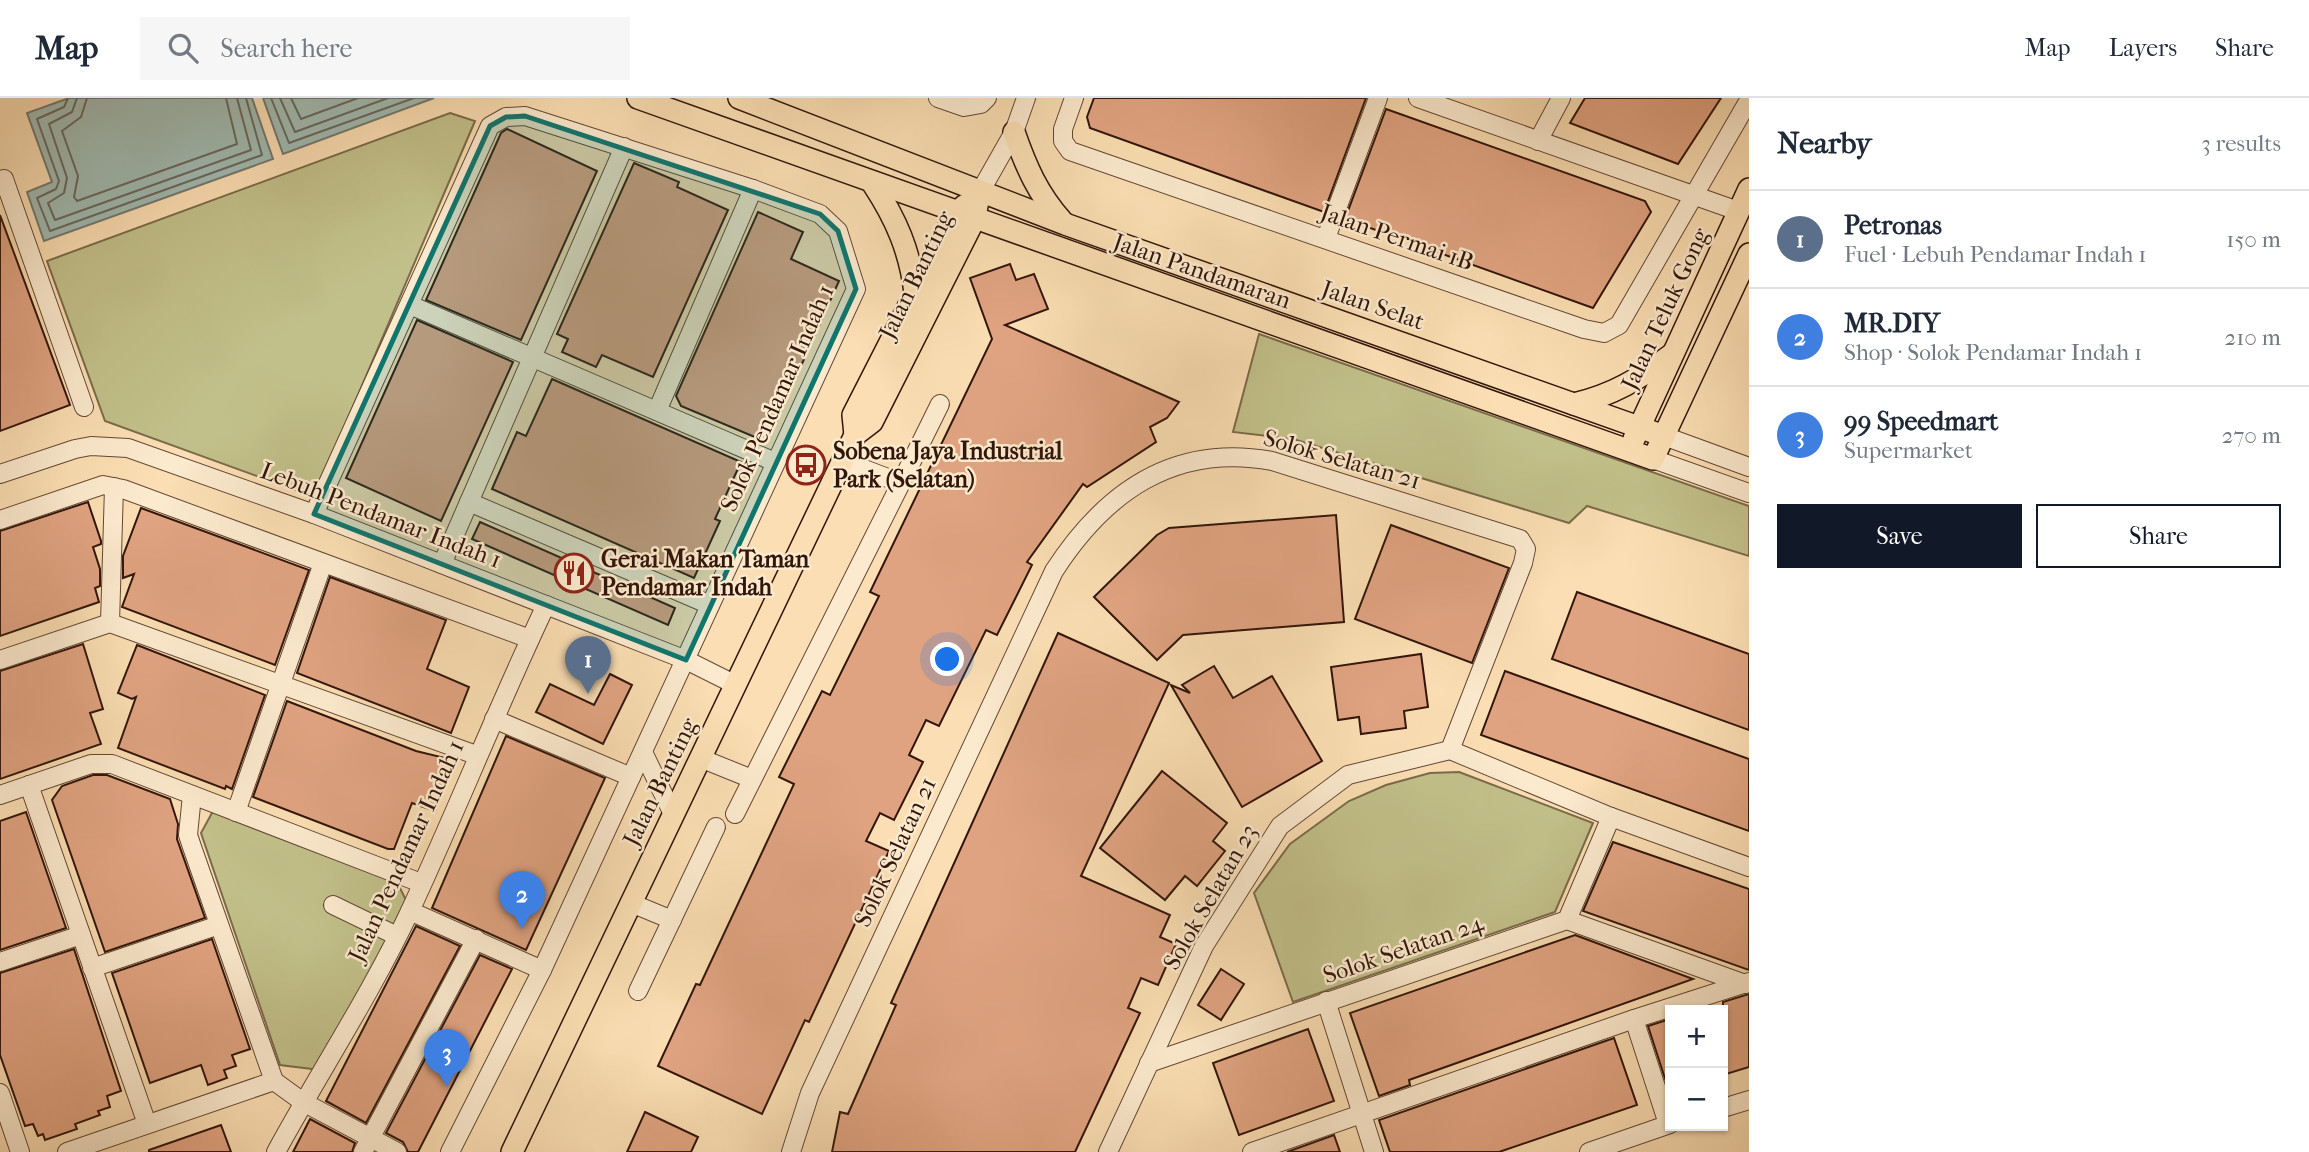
<!DOCTYPE html>
<html lang="en">
<head>
<meta charset="utf-8">
<style>
  :root { --surface:#fff; --page:#f6f6f7; --text:#1f2937; --muted:#747a83; --line:#e0e1e3; --accent:#111827 }
  body { margin:0; font-family:"IM FELL French Canon",serif; background:var(--page); color:var(--text) }
  .controls { position:absolute; right:21px; bottom:21px; display:grid; overflow:hidden; border-radius:0px; box-shadow:0 2px 5px #0004 }
  .controls button { width:63px; height:63px; display:grid; place-items:center; padding:0; border:0; border-bottom:2px solid var(--line); background:var(--surface); color:var(--text); font:35px sans-serif }
  .you { position:absolute; left:948px; top:562px; width:24px; height:24px; margin:-18px; border:5px solid #fff; border-radius:50%; background:#1a73e8; box-shadow:0 0 0 10px #1a73e833 }
  .badge { display:grid; place-items:center; width:46px; height:46px; border-radius:50%; background:var(--accent); color:#fff; font-size:23px; font-weight:700 }
  .pin { position:absolute; translate:-50% -58px; filter:drop-shadow(0 2px 4px #0008) }
  .pin::after { content:''; position:absolute; top:37px; width:24px; height:21px; background:inherit; clip-path:polygon(0 0,100% 0,50% 100%) }
  .list { margin:0; padding:0; list-style:none }
  h2 { display:flex; justify-content:space-between; align-items:center; height:91px; margin:0; padding:0 28px; font-size:30px }
  h2 small { font-size:23px; font-weight:400; color:var(--muted) }
  .list li { display:grid; grid-template-columns:46px 1fr auto; gap:21px; align-items:center; box-sizing:border-box; height:98px; padding:0 28px; border-top:2px solid var(--line) }
  .list b { display:block; font-size:26px; white-space:nowrap }
  .list p { margin:0; font-size:23px; white-space:nowrap; color:var(--muted) }
  .list em { font-size:23px; font-style:normal; color:var(--muted) }
  .actions { display:flex; gap:14px; padding:21px 28px }
  .actions a { flex:1; padding:16px 0; border:2px solid var(--accent); border-radius:0px; text-align:center; font-size:24px; color:var(--accent) }
  .actions .main { background:var(--accent); color:#fff }
  .icon { flex:none; width:38px; height:38px; fill:none; stroke:currentColor; stroke-width:2; stroke-linecap:round; stroke-linejoin:round }
  .map { position:relative; flex:none; width:1749px; height:1054px; overflow:hidden }
  header { display:flex; align-items:center; gap:42px; box-sizing:border-box; height:98px; padding:0 35px; background:var(--surface); border-bottom:2px solid var(--line) }
  header strong { font-size:33px }
  nav { display:flex; gap:38px; margin-inline-start:auto; font-size:24px }
  .search { width:490px; height:63px; background:var(--page); display:flex; align-items:center; gap:18px; box-sizing:border-box; padding:0 24px; border-radius:0px; color:var(--muted); font-size:26px }
  main { display:flex }
  aside { flex:1; background:var(--surface) }
  .map>svg:first-child { display:block }
  .green { fill:#c2c08a; stroke:#7a6b4a; stroke-width:2 }
  .water { fill:#a0bbb3; stroke:#747970; stroke-width:2 }
  .lines { fill:none; stroke-linecap:round; stroke-linejoin:round }
  .shore { stroke:#69685f; stroke-width:2 }
  .building { fill:#e0a381; stroke:#32160b; stroke-width:2 }
  .minor-casing { stroke:#644835; stroke-width:20 }
  .major-casing { stroke:#32160b; stroke-width:24 }
  .minor { stroke:#fceace; stroke-width:18 }
  .major { stroke:#fbdeb3; stroke-width:21 }
  .marked { fill:#0f766e; fill-opacity:0.2; stroke:#0f766e; stroke-width:5; stroke-linejoin:round }
  .labels { text-anchor:middle; dominant-baseline:central; stroke-width:5; stroke-linejoin:round; paint-order:stroke }
  .street-label { font-size:24px; fill:#32160b; stroke:#fceace }
  .poi-label { font-size:24px; font-weight:bold; fill:#32160b; stroke:#fceace; text-anchor:start }
</style>
</head>
<body>
<header>
<strong>Map</strong>
<div class="search"><svg class="icon" aria-label="search" viewBox="0 0 24 24"><circle cx="10" cy="10" r="6"/><path d="M15 15l6 6"/></svg>Search here</div>
<nav><a>Map</a><a>Layers</a><a>Share</a></nav>
</header>
<main>
<div class="map">
<svg width="1749" height="1054" viewBox="0 0 1749 1054">
  <rect width="100%" height="100%" fill="#fbdeb3"/>
  <filter id="stains"><feTurbulence type="fractalNoise" baseFrequency=".00286" numOctaves="4"/><feColorMatrix values="0 0 0 0 .2 0 0 0 0 .09 0 0 0 0 .02 0 0 0 .5 -.17"/></filter>
  <radialGradient id="worn" r=".72"><stop offset=".6" stop-color="#630" stop-opacity="0"/><stop offset="1" stop-color="#630" stop-opacity=".3"/></radialGradient>
  <g class="green">
    <polygon points="450,15 475,23 320,386 298,393 105,323 47,163"/>
    <polygon points="1259,236 1749,408 1749,458 1587,408 1569,425 1293,341 1233,334"/>
    <polygon points="1459,674 1593,725 1555,814 1293,904 1254,795 1290,746 1349,703 1386,687 1430,675"/>
    <polygon points="213,713 397,784 408,806 320,972 280,967 201,735"/>
  </g>
  <g class="water">
    <polygon points="69,0 252,0 273,61 44,143 27,94 52,84 27,15"/>
    <polygon points="263,0 434,0 283,56"/>
  </g>
  <g class="lines">
    <g class="shore">
      <polyline points="68,0 64,9 37,21 59,83 56,91 37,100 50,133 262,57 246,0"/>
      <polyline points="77,0 72,14 49,26 67,80 64,95 48,105 55,122 251,52 237,0"/>
      <polyline points="87,0 81,19 62,33 78,78 74,99 77,103 237,46 226,0"/>
      <polyline points="271,0 289,45 414,0"/>
      <polyline points="280,0 295,34 388,0"/>
      <polyline points="291,0 301,21 358,0"/>
    </g>
  </g>
  <g class="building">
    <polygon points="1094,0 1366,0 1324,114 1090,30 1087,19"/>
    <polygon points="1585,0 1721,0 1678,66 1570,25"/>
    <polygon points="1386,11 1645,103 1651,114 1593,210 1345,121"/>
    <polygon points="507,31 597,73 521,242 426,202 501,35"/>
    <polygon points="634,65 679,84 677,89 728,112 653,279 602,257 596,269 562,254 568,241 557,236"/>
    <polygon points="758,114 803,134 791,161 839,183 772,333 762,328 757,340 681,308 676,298"/>
    <polygon points="0,117 70,307 0,333"/>
    <polygon points="1010,166 1016,182 1034,176 1048,211 1005,227 1179,304 1167,320 1150,329 1156,344 1087,389 1083,386 1027,464 1032,467 997,537 986,532 939,628 926,622 909,657 923,664 894,722 880,715 866,743 889,753 809,924 805,922 762,1016 658,968 696,886 700,887 794,686 779,679 822,593 830,597 879,498 870,494 992,241 970,180"/>
    <polygon points="417,222 513,264 441,423 346,380"/>
    <polygon points="552,281 741,364 715,421 720,423 694,480 492,391 517,334 526,338"/>
    <polygon points="88,404 101,443 101,446 93,449 100,471 100,488 95,490 99,504 0,538 0,433"/>
    <polygon points="141,410 309,472 275,567 122,509 134,476 123,480 123,458"/>
    <polygon points="1336,417 1344,524 1183,537 1157,562 1094,499 1157,437 1169,430"/>
    <polygon points="480,424 675,510 668,527 472,441"/>
    <polygon points="1391,427 1509,470 1472,565 1355,521"/>
    <polygon points="330,479 446,522 427,571 469,589 451,635 297,575"/>
    <polygon points="1577,494 1749,556 1749,632 1552,561"/>
    <polygon points="1058,535 1169,585 1081,778 1170,817 1160,839 1176,846 1158,887 1141,880 1128,910 1140,915 1075,1054 832,1054 840,1014 848,1016 896,907 891,905"/>
    <polygon points="83,546 103,611 90,615 101,646 0,681 0,573"/>
    <polygon points="137,547 265,597 232,691 226,688 225,691 118,650 136,599 132,601 118,595"/>
    <polygon points="1421,556 1428,609 1404,613 1406,630 1361,636 1359,619 1338,622 1331,569"/>
    <polygon points="1214,568 1233,600 1272,578 1322,663 1242,709 1171,587 1190,595 1182,587"/>
    <polygon points="1505,573 1749,661 1749,733 1481,637"/>
    <polygon points="610,576 632,587 603,646 536,614 550,586 594,607"/>
    <polygon points="287,603 416,653 445,660 451,673 435,713 412,705 394,751 388,751 253,699"/>
    <polygon points="506,638 605,680 526,852 432,810"/>
    <polygon points="1162,673 1227,725 1213,743 1225,753 1197,788 1185,778 1165,802 1100,750"/>
    <polygon points="93,677 107,677 170,701 178,726 177,741 205,820 105,854 52,702 62,688"/>
    <polygon points="26,714 66,830 0,852 0,723"/>
    <polygon points="1613,744 1749,791 1749,872 1583,813"/>
    <polygon points="416,828 460,848 366,1025 326,1003"/>
    <polygon points="1575,837 1693,881 1409,982 1410,987 1379,998 1350,915"/>
    <polygon points="212,841 250,951 232,957 236,968 224,972 227,980 208,987 201,967 150,985 112,875"/>
    <polygon points="74,851 121,993 107,998 110,1009 98,1013 100,1017 75,1026 77,1031 45,1042 43,1036 38,1038 33,1026 25,1028 0,957 0,875"/>
    <polygon points="480,857 512,871 418,1054 408,1054 403,1044 386,1035"/>
    <polygon points="1221,871 1244,886 1221,922 1198,907"/>
    <polygon points="1749,896 1749,969 1723,977 1723,904"/>
    <polygon points="1670,921 1670,996 1648,928"/>
    <polygon points="1308,931 1334,1003 1239,1037 1213,965"/>
    <polygon points="1614,940 1637,1007 1499,1054 1390,1054 1379,1022"/>
    <polygon points="645,1014 698,1039 691,1054 627,1054"/>
    <polygon points="310,1021 355,1045 352,1054 293,1054"/>
    <polygon points="221,1027 231,1054 149,1054 149,1052"/>
    <polygon points="1334,1037 1340,1054 1287,1054"/>
  </g>
  <g class="lines">
    <defs>
      <g id="minor">
        <polyline points="938,0 964,9 981,6 987,0"/>
        <polyline points="1074,0 1063,31 1063,43 1070,53 1584,231 1604,235 1619,227 1749,2"/>
        <polyline points="1418,0 1738,113"/>
        <polyline points="1538,43 1561,0"/>
        <polyline points="0,82 4,81 84,309"/>
        <polyline points="980,94 1014,34 1026,0"/>
        <polyline points="1326,140 1378,0"/>
        <polyline points="410,207 775,364"/>
        <polyline points="657,313 753,91"/>
        <polyline points="1664,338 1749,369"/>
        <polyline points="1653,361 1749,395"/>
        <polyline points="843,363 901,385 940,306"/>
        <polyline points="0,376 75,351 91,348 128,350 314,416 686,562 736,587"/>
        <polyline points="469,404 710,507"/>
        <polyline points="314,416 490,28 506,19 525,18 753,91 820,116 838,133 856,191 542,872 450,1054"/>
        <polyline points="0,422 103,387 123,391 530,541"/>
        <polyline points="442,466 624,49"/>
        <polyline points="110,525 114,389"/>
        <polyline points="0,562 110,525 476,657"/>
        <polyline points="494,621 631,679"/>
        <polyline points="643,654 673,716"/>
        <polyline points="700,660 752,681"/>
        <polyline points="29,687 147,1026"/>
        <polyline points="0,697 91,666 112,666 421,785"/>
        <polyline points="192,697 188,737 192,749 274,983"/>
        <polyline points="236,714 323,465"/>
        <polyline points="735,716 901,385"/>
        <polyline points="631,805 672,822"/>
        <polyline points="333,807 397,838"/>
        <polyline points="410,813 542,872"/>
        <polyline points="1567,822 1745,886"/>
        <polyline points="0,864 81,837"/>
        <polyline points="92,870 219,827"/>
        <polyline points="638,893 716,729"/>
        <polyline points="1326,903 1374,1054"/>
        <polyline points="1634,921 1668,1026"/>
        <polyline points="1149,965 1567,822 1611,719"/>
        <polyline points="0,995 20,1054"/>
        <polyline points="1723,1010 1749,1002"/>
        <polyline points="67,1054 274,983 303,1004 397,1054"/>
        <path d="M276 1054C320 973 371 896 410 813 457 712 498 608 546 507"/>
        <polyline points="363,1054 476,841"/>
        <path d="M791 1054 810 995 1054 473C1105 394 1174 345 1272 363L1520 441 1526 451 1523 465 1450 652"/>
        <polyline points="1108,1054 1204,848 1280,728 1348,677 1450,652 1611,719 1749,769"/>
        <polyline points="1252,1054 1634,921 1749,884"/>
        <polyline points="1589,1054 1670,1026"/>
      </g>
      <g id="major">
        <polyline points="638,0 1653,361 1749,156"/>
        <polyline points="739,0 1065,126 1664,338"/>
        <path d="M1014 34C1026 69 1038 96 1062 123"/>
        <path d="M873 86C896 121 910 153 915 195"/>
        <path d="M1574 306C1613 297 1639 281 1671 257"/>
        <polyline points="855,337 853,317 956,115 965,107"/>
        <polyline points="1634,341 1749,91"/>
        <polyline points="512,1054 855,337 872,324 974,122 980,94"/>
      </g>
    </defs>
    <use href="#minor" class="minor-casing"/>
    <use href="#major" class="major-casing"/>
    <use href="#minor" class="minor"/>
    <use href="#major" class="major"/>
  </g>
  <path class="marked" d="M525 18 820 116 838 133 856 191 686 562 314 416 490 28 506 19Z"/>
  <defs>
    <symbol id="bus-ring" viewBox="-11 -11 22 22"><circle r="9.5" fill="#fceace" stroke="#8f2418" stroke-width="1.5"/><path d="M-5-6H5V4H4V6H2V4H-2V6H-4V4H-5ZM-3.5-4V0h7V-4ZM-3.5 1.2v1.5H-2V1.2ZM2 1.2v1.5H3.5V1.2Z" fill="#8f2418"/></symbol>
    <symbol id="restaurant-ring" viewBox="-11 -11 22 22"><circle r="9.5" fill="#fceace" stroke="#8f2418" stroke-width="1.5"/><path d="M-5-6h1v4h1v-4h1v4h1v-4h1v5L-1.5 .5V6h-2V.5L-5-1ZM5-6V6H3V1.5H1.5Q1.5-4 5-6Z" fill="#8f2418"/></symbol>
  </defs>
  <g fill-rule="evenodd">
    <use href="#bus-ring" x="784" y="345" width="44" height="44"/>
    <use href="#restaurant-ring" x="552" y="453" width="44" height="44"/>
  </g>
  <g class="labels">
    <g class="street-label">
      <text transform="translate(1397 139) rotate(19)">Jalan Permai 1B</text>
      <text transform="translate(1202 173) rotate(19)">Jalan Pandamaran</text>
      <text transform="translate(916 177) rotate(-64)">Jalan Banting</text>
      <text transform="translate(1373 207) rotate(19)">Jalan Selat</text>
      <text transform="translate(1665 211) rotate(-65)">Jalan Teluk Gong</text>
      <text transform="translate(777 300) rotate(-66)">Solok Pendamar Indah 1</text>
      <text transform="translate(1342 361) rotate(16)">Solok Selatan 21</text>
      <text transform="translate(381 417) rotate(21)">Lebuh Pendamar Indah 1</text>
      <text transform="translate(660 684) rotate(-64)">Jalan Banting</text>
      <text transform="translate(406 753) rotate(-65)">Jalan Pendamar Indah 1</text>
      <text transform="translate(895 754) rotate(-65)">Solok Selatan 21</text>
      <text transform="translate(1210 799) rotate(-60)">Solok Selatan 23</text>
      <text transform="translate(1403 851) rotate(-19)">Solok Selatan 24</text>
    </g>
    <g class="poi-label">
      <text x="833" y="353">Sobena Jaya Industrial<tspan x="833" dy="28">Park (Selatan)</tspan></text>
      <text x="601" y="461">Gerai Makan Taman<tspan x="601" dy="28">Pendamar Indah</tspan></text>
    </g>
  </g>
  <rect width="100%" height="100%" filter="url(#stains)"/>
  <rect width="100%" height="100%" fill="url(#worn)"/>
</svg>
<div class="controls">
<button>+</button>
<button>−</button>
</div>
<div class="you"></div>
<div class="pin badge" style="left:588px;top:596px;background:#5c6f8a">1</div>
<div class="pin badge" style="left:522px;top:831px;background:#3f7fe0">2</div>
<div class="pin badge" style="left:447px;top:989px;background:#3f7fe0">3</div>
</div>
<aside>
<h2>Nearby<small>3 results</small></h2>
<ul class="list">
<li><span class="badge" style="background:#5c6f8a">1</span><div><b>Petronas</b><p>Fuel · Lebuh Pendamar Indah 1</p></div><em>150 m</em></li>
<li><span class="badge" style="background:#3f7fe0">2</span><div><b>MR.DIY</b><p>Shop · Solok Pendamar Indah 1</p></div><em>210 m</em></li>
<li><span class="badge" style="background:#3f7fe0">3</span><div><b>99 Speedmart</b><p>Supermarket</p></div><em>270 m</em></li>
</ul>
<div class="actions"><a class="main">Save</a><a>Share</a></div>
</aside>
</main>
</body>
</html>
